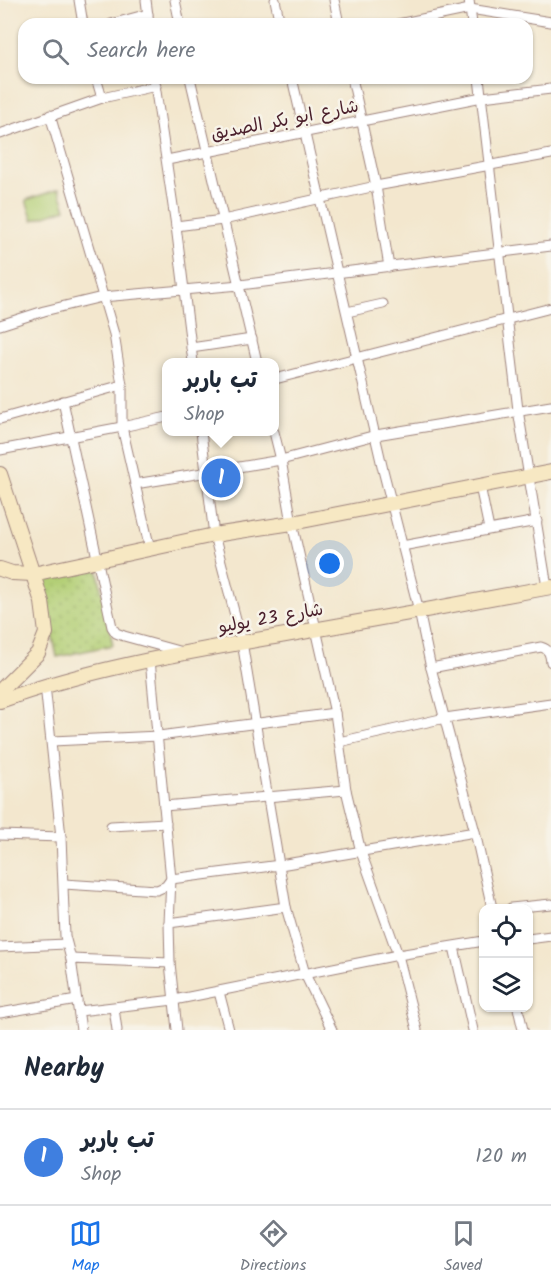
<!DOCTYPE html>
<html lang="en">
<head>
<meta charset="utf-8">
<style>
  :root { --surface:#fff; --page:#f2f2f3; --text:#1f2937; --muted:#747a83; --line:#e0e1e3; --accent:#1a73e8 }
  body { margin:0; font-family:Kalam,"Playpen Sans Arabic",sans-serif; background:var(--page); color:var(--text) }
  .controls { position:absolute; right:18px; bottom:18px; display:grid; overflow:hidden; border-radius:12px; box-shadow:0 2px 4px #0004 }
  .controls button { width:54px; height:54px; display:grid; place-items:center; padding:0; border:0; border-bottom:2px solid var(--line); background:var(--surface); color:var(--text); font:30px sans-serif }
  .you { position:absolute; left:330px; top:564px; width:21px; height:21px; margin:-15px; border:4px solid #fff; border-radius:50%; background:#1a73e8; box-shadow:0 0 0 9px #1a73e833 }
  .badge { display:grid; place-items:center; width:39px; height:39px; border-radius:50%; background:var(--accent); color:#fff; font-size:20px; font-weight:700 }
  .pin { position:absolute; translate:-50% -50%; border:3px solid #fff; box-shadow:0 2px 6px #0006 }
  .popup { position:absolute; left:162px; top:358px; width:117px; height:78px; box-sizing:border-box; display:grid; place-content:center; border-radius:12px; background:var(--surface); filter:drop-shadow(0 2px 4px #0005); font-size:20px; white-space:nowrap; color:var(--muted) }
  .popup b { font-size:22px; color:var(--text) }
  .popup::after { content:''; position:absolute; left:50%; top:100%; margin-left:-12px; border:12px solid transparent; border-top-color:var(--surface) }
  .list { margin:0; padding:0; list-style:none }
  h2 { display:flex; justify-content:space-between; align-items:center; height:78px; margin:0; padding:0 24px; font-size:26px }
  h2 small { font-size:20px; font-weight:400; color:var(--muted) }
  .list li { display:grid; grid-template-columns:39px 1fr auto; gap:18px; align-items:center; box-sizing:border-box; height:96px; padding:0 24px; border-top:2px solid var(--line) }
  .list b { display:block; font-size:22px; white-space:nowrap }
  .list p { margin:0; font-size:20px; white-space:nowrap; color:var(--muted) }
  .list em { font-size:20px; font-style:normal; color:var(--muted) }
  .icon { flex:none; width:33px; height:33px; fill:none; stroke:currentColor; stroke-width:2; stroke-linecap:round; stroke-linejoin:round }
  .map { position:relative; flex:none; width:551px; height:1030px; overflow:hidden }
  .search { position:absolute; background:var(--surface); box-shadow:0 2px 4px #0004; left:18px; right:18px; top:18px; height:66px; display:flex; align-items:center; gap:15px; box-sizing:border-box; padding:0 21px; border-radius:18px; color:var(--muted); font-size:22px }
  .sheet { height:174px; background:var(--surface) }
  nav { display:flex; justify-content:space-around; align-items:center; box-sizing:border-box; height:84px; border-top:2px solid var(--line); background:var(--surface); font-size:16px; color:var(--muted) }
  nav a { display:grid; justify-items:center; gap:3px }
  nav .on { color:var(--accent) }
  .map>svg:first-child { display:block }
  .garden { fill:url(#garden-dots); stroke:#7e7750; stroke-width:1.5 }
  .pitch { fill:#b3cf76; stroke:#7e7750; stroke-width:1.5 }
  .lines { fill:none; stroke-linecap:round; stroke-linejoin:round }
  .street-casing { stroke:#9e837c; stroke-width:11 }
  .secondary-casing { stroke:#9e837c; stroke-width:16 }
  .street { stroke:#fff; stroke-width:9 }
  .secondary { stroke:#f7e8c3; stroke-width:14 }
  .labels { text-anchor:middle; dominant-baseline:central; stroke-width:5; stroke-linejoin:round; paint-order:stroke }
  .street-label { font-size:18px; fill:#4a1f2b; stroke:#f7f3e8 }
</style>
</head>
<body>
<div class="map">
<svg width="551" height="1030" viewBox="0 0 551 1030">
  <defs>
    <pattern id="garden-dots" width="8" height="8" patternUnits="userSpaceOnUse" patternTransform="scale(1.5)"><rect width="8" height="8" fill="#b3cf76"/><path d="M2 2h.1M6 6h.1" fill="none" stroke="#9bb166" stroke-width="1.8" stroke-linecap="round"/></pattern>
  </defs>
  <rect width="100%" height="100%" fill="#f7f3e8"/>
  <filter id="ink" filterUnits="userSpaceOnUse"><feTurbulence type="fractalNoise" baseFrequency=".0167" numOctaves="2"/><feDisplacementMap in="SourceGraphic" scale="12" xChannelSelector="R" yChannelSelector="G"/><feConvolveMatrix kernelMatrix="1 2 1 2 8 2 1 2 1" color-interpolation-filters="sRGB"/></filter>
  <filter id="wash" filterUnits="userSpaceOnUse"><feTurbulence type="fractalNoise" baseFrequency=".008" numOctaves="4" result="noise"/><feDisplacementMap in="SourceGraphic" scale="24" xChannelSelector="R" yChannelSelector="G"/><feGaussianBlur stdDeviation="1.35" result="paint"/><feColorMatrix in="noise" values="0 0 0 0 0 0 0 0 0 0 0 0 0 0 0 0 0 1.4 0 .05"/><feComposite in="paint" operator="in"/></filter>
  <g filter="url(#wash)">
    <rect width="100%" height="100%" fill="#f3e7ce"/>
    <polygon class="garden" points="97,567 113,645 57,657 41,580"/>
    <polygon class="pitch" points="59,189 66,209 33,220 26,200"/>
  </g>
  <g filter="url(#ink)">
    <g class="lines">
      <defs>
        <g id="street">
          <polyline points="79,0 83,24"/>
          <polyline points="146,0 149,24"/>
          <polyline points="175,0 180,24"/>
          <polyline points="275,0 280,24"/>
          <polyline points="334,0 339,24"/>
          <polyline points="469,0 472,24"/>
          <polyline points="111,24 148,14"/>
          <polyline points="398,24 470,9 551,22"/>
          <polyline points="96,78 102,98"/>
          <polyline points="154,78 176,226 193,362"/>
          <polyline points="190,78 257,362"/>
          <polyline points="292,78 383,470 419,611 431,668 475,832 492,908"/>
          <polyline points="352,78 376,186 389,267"/>
          <polyline points="479,78 518,410 547,587"/>
          <polyline points="50,115 114,334 122,385 122,427 150,549"/>
          <polyline points="0,134 102,98 156,86"/>
          <polyline points="167,160 482,97 551,89"/>
          <polyline points="176,226 223,220 376,186 551,154"/>
          <polyline points="347,312 383,304"/>
          <polyline points="0,325 44,311 102,297 240,285 551,246"/>
          <polyline points="191,348 252,339"/>
          <polyline points="275,379 551,308"/>
          <polyline points="63,401 112,627 116,633 124,636 182,652"/>
          <polyline points="0,419 122,385"/>
          <polyline points="201,432 214,535 242,642 286,907 305,974 332,1030"/>
          <polyline points="274,432 281,460 292,523 335,713 346,790 361,852 398,955 417,1030"/>
          <polyline points="0,450 122,427 167,417"/>
          <polyline points="135,484 281,460 376,435 551,406"/>
          <polyline points="480,486 489,529"/>
          <polyline points="402,546 537,521"/>
          <polyline points="150,660 171,879 169,923"/>
          <path d="M431 668 541 647C549 649 550 654 551 662"/>
          <polyline points="45,685 61,837 65,936 71,959"/>
          <polyline points="52,741 159,736 335,713"/>
          <polyline points="339,742 445,718 551,703"/>
          <polyline points="164,806 346,790"/>
          <polyline points="111,826 166,823"/>
          <polyline points="0,835 61,837"/>
          <polyline points="64,884 157,890 166,886 171,879 280,865 475,832"/>
          <polyline points="511,908 551,904"/>
          <polyline points="528,939 551,936"/>
          <polyline points="0,947 66,944"/>
          <polyline points="454,947 473,1030"/>
          <polyline points="219,992 229,1030"/>
          <polyline points="114,1008 117,1030"/>
          <polyline points="518,1008 523,1030"/>
          <polyline points="79,1011 174,1000 398,955 484,941"/>
          <polyline points="0,1013 77,1000"/>
          <polyline points="81,1030 71,959 170,963"/>
          <polyline points="177,1030 170,963 169,923 286,907"/>
        </g>
        <g id="secondary">
          <polyline points="0,474 42,602 46,633 38,653 0,691"/>
          <polyline points="0,569 12,573 33,574 214,535 292,523 551,472"/>
          <path d="M0 701C88 669 182 653 274 637 366 621 459 604 551 587"/>
        </g>
      </defs>
      <use href="#street" class="street-casing"/>
      <use href="#secondary" class="secondary-casing"/>
      <use href="#street" class="street"/>
      <use href="#secondary" class="secondary"/>
    </g>
  </g>
  <g class="labels">
    <g class="street-label">
      <text transform="translate(285 121) rotate(-11)">شارع ابو بكر الصديق</text>
      <text transform="translate(271 619) rotate(-10)">شارع 23 يوليو</text>
    </g>
  </g>
</svg>
<div class="controls">
<button><svg class="icon" aria-label="locate" viewBox="0 0 24 24"><circle cx="12" cy="12" r="6"/><path d="M12 2v4M12 18v4M2 12h4M18 12h4"/></svg></button>
<button><svg class="icon" aria-label="layers" viewBox="0 0 24 24"><path d="M12 4l9 5-9 5-9-5zM3 14l9 5 9-5"/></svg></button>
</div>
<div class="you"></div>
<div class="pin badge" style="left:221px;top:478px;background:#3f7fe0">1</div>
<div class="popup"><b>تب باربر</b>Shop</div>
<div class="search"><svg class="icon" aria-label="search" viewBox="0 0 24 24"><circle cx="10" cy="10" r="6"/><path d="M15 15l6 6"/></svg>Search here</div>
</div>
<section class="sheet">
<h2>Nearby<small></small></h2>
<ul class="list">
<li><span class="badge" style="background:#3f7fe0">1</span><div><b>تب باربر</b><p>Shop</p></div><em>120 m</em></li>
</ul>
</section>
<nav>
<a class="on"><svg class="icon" aria-label="map" viewBox="0 0 24 24"><path d="M3 6l6-2 6 2 6-2v14l-6 2-6-2-6 2zM9 4v14M15 6v14"/></svg>Map</a>
<a><svg class="icon" aria-label="directions" viewBox="0 0 24 24"><path d="M12 3l9 9-9 9-9-9zM9 14v-3h6M13 9l2 2-2 2"/></svg>Directions</a>
<a><svg class="icon" aria-label="saved" viewBox="0 0 24 24"><path d="M7 4h10v16l-5-4-5 4z"/></svg>Saved</a>
</nav>
</body>
</html>
